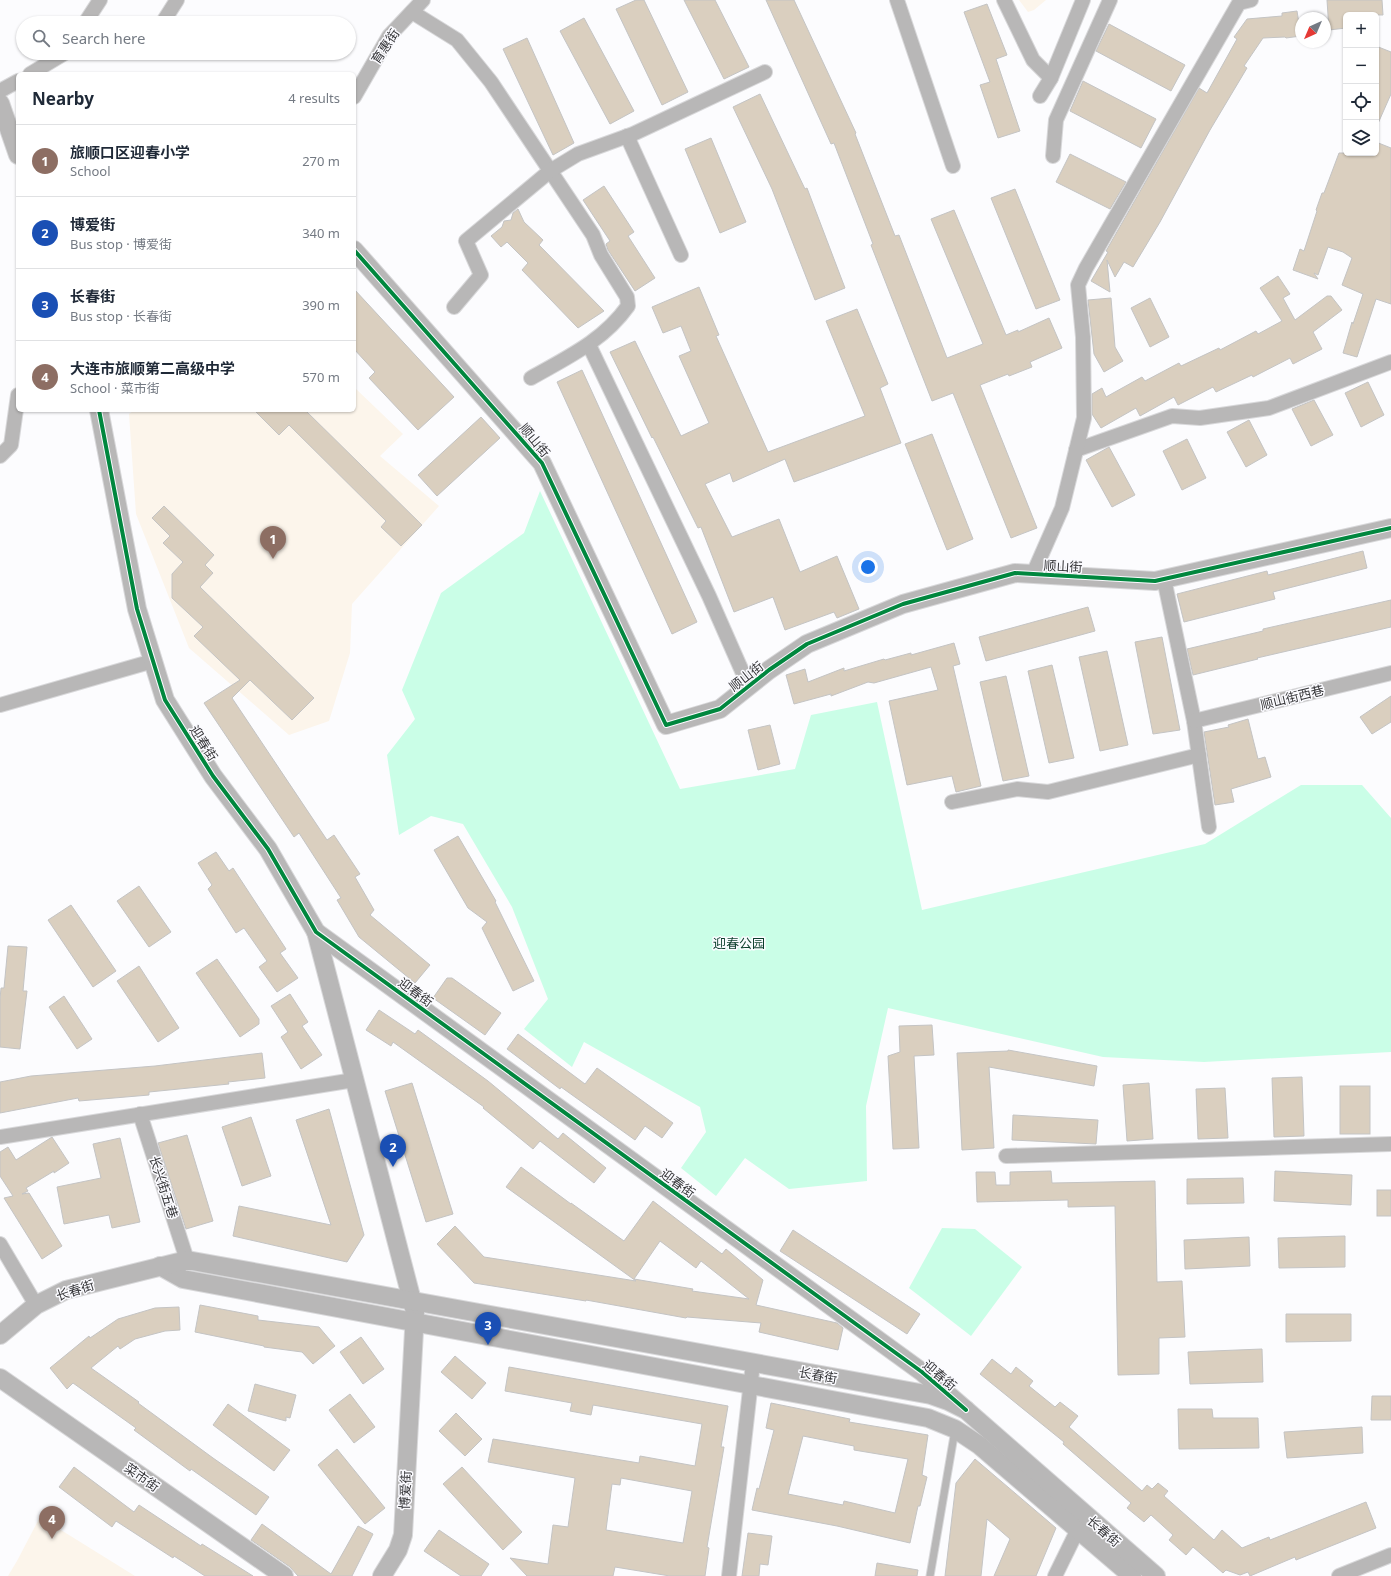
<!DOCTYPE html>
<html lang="en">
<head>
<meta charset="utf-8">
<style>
  :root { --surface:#fff; --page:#f2f2f3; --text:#1f2937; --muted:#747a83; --line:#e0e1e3; --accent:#7b7b7d }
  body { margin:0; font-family:"Noto Sans","Noto Sans SC",sans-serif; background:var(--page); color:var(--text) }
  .controls { position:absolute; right:12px; top:12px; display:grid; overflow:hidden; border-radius:6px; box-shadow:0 1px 3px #0004 }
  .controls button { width:36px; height:36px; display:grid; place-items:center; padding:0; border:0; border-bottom:1px solid var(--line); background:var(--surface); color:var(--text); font:20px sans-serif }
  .compass { position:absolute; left:1295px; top:12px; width:36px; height:36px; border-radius:50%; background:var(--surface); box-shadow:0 1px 3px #0004; rotate:224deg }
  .you { position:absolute; left:868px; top:567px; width:14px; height:14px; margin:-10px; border:3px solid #fff; border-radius:50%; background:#1a73e8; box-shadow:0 0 0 6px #1a73e833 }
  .badge { display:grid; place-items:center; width:26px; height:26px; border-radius:50%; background:var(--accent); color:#fff; font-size:13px; font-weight:700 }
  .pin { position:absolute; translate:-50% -33px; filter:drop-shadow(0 1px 2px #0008) }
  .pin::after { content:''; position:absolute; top:21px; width:14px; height:12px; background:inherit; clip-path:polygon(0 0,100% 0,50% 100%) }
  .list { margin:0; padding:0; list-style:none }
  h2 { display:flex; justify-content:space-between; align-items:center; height:52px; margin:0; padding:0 16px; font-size:17px }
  h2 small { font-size:13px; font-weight:400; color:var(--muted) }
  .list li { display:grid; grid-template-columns:26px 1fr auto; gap:12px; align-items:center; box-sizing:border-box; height:72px; padding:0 16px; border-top:1px solid var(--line) }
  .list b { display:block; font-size:15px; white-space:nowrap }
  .list p { margin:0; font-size:13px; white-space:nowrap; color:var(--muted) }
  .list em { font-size:13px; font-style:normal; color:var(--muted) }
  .icon { flex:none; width:22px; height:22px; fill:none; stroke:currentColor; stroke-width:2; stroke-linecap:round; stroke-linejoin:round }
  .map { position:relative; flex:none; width:1391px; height:1576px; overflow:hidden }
  .search { position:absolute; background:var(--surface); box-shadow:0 1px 3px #0004; left:16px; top:16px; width:340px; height:44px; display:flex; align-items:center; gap:10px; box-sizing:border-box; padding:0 14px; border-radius:22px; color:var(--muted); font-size:15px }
  .panel { position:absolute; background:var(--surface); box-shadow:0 1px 3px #0004; left:16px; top:72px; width:340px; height:340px; border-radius:6px }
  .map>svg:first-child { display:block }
  .education { fill:#fcf5eb }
  .green { fill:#cafee7 }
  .building { fill:#dacfbf; stroke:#c4c4c4; fill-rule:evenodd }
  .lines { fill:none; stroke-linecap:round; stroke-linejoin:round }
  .service-casing { stroke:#d8d8da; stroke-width:9 }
  .minor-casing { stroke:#d8d8da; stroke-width:16 }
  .tertiary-casing { stroke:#d8d8da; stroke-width:20 }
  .service { stroke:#b8b7b7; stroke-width:7 }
  .minor { stroke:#b8b7b7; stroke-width:14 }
  .tertiary { stroke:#b8b7b7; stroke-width:18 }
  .cycleway-casing { stroke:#fbfbff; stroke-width:6 }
  .cycleway { stroke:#00873e; stroke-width:4 }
  .labels { text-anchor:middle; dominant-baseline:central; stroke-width:3; stroke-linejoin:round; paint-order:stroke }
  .street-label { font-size:13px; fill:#353538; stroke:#fbfbff }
  .park-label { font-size:13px; fill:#0a3e2b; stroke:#fbfbff }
</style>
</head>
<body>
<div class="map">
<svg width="1391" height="1576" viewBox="0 0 1391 1576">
  <rect width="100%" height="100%" fill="#fcfcfe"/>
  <g class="education">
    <polygon points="1019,0 1046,0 1034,10 1028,12"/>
    <polygon points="354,387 403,434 380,456 439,506 352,604 350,653 329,721 289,735 189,648 136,514 129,414 134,410 354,410"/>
    <polygon points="40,1517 135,1576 8,1576 17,1561"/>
  </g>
  <g class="green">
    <polygon points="540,491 680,789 795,769 811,715 877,702 922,910 1205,844 1301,785 1362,785 1391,818 1391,1052 1204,1062 1103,1057 888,1008 866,1106 867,1181 789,1189 745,1158 716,1196 681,1168 706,1132 700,1107 584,1042 572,1067 524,1029 548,999 512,907 463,824 431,816 399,835 387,755 415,719 402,690 441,593 524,533"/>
    <polygon points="942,1228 975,1229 1022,1267 971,1336 909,1288"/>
  </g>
  <g class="building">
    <polygon points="636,0 644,0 688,92 662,105 616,9"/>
    <polygon points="684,0 715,0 749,67 724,79"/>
    <polygon points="766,0 794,0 856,133 855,134 895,236 899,235 947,358 983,344 931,219 954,210 1006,335 1018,330 1018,332 1049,318 1062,348 1030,362 1032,367 1009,376 1008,374 980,385 1037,528 1011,538 953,393 932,401 871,245 873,244 834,143 831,144"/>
    <polygon points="1327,0 1382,0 1383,15 1346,15 1346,28 1329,30"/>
    <polygon points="987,4 1007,55 996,59 1020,131 998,138 980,85 990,82 964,12"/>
    <polygon points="1297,11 1301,36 1286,38 1285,37 1263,38 1244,66 1247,68 1210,130 1160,222 1133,267 1124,262 1115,277 1107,260 1110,292 1091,281 1108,252 1106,251 1199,88 1207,93 1237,39 1234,37 1247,19 1282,16 1282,13"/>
    <polygon points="584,18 634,111 610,124 560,31"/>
    <polygon points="1109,24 1185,65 1171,91 1096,51"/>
    <polygon points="527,38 574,143 553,155 503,49"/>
    <polygon points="1376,46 1391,52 1391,94 1376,128"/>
    <polygon points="1083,81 1156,119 1141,148 1070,111"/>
    <polygon points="760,94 805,189 807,188 845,288 815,300 772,189 733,107"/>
    <polygon points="711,138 746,222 720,233 685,149"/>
    <polygon points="1376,142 1391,148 1391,304 1376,299 1357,357 1343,353 1352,322 1353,324 1363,294 1342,285 1352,258 1343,252 1328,247 1318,275 1314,273 1318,279 1293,270 1300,249 1304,251 1317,211 1316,210 1322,193 1324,193 1339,153 1376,153"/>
    <polygon points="1070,154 1126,182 1110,209 1056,182"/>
    <polygon points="604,186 634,232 628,236 655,278 635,291 608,250 606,244 610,241 583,200"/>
    <polygon points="1015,189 1060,300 1036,309 991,198"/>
    <polygon points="518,209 524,222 543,240 539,245 604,311 578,328 522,270 528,263 507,242 501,247 491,236 502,227 504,221 511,220 513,213"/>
    <polygon points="1278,276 1290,294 1283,298 1295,320 1327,296 1331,296 1342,310 1313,332 1322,349 1293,364 1290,358 1253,377 1252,375 1216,392 1213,387 1178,405 1174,397 1140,416 1136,408 1101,428 1092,414 1092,394 1102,388 1106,397 1142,377 1145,381 1179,363 1181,366 1219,348 1220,350 1256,331 1258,334 1282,321 1260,288"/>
    <polygon points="699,287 719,335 716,336 768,452 865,416 826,321 857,309 888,384 880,388 901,443 794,482 785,459 733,482 730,473 705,484 732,537 779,519 800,572 837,556 859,609 837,618 834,612 785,630 773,597 734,612 701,527 698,528 653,437 652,438 610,352 635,341 681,436 709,423 679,356 691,351 681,326 663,333 652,307"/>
    <polygon points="354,289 454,397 418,430 369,378 375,372 354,349"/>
    <polygon points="1111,298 1115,347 1123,361 1104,372 1094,354 1088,300"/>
    <polygon points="1150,298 1169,337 1150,347 1131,308"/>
    <polygon points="582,370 697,622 672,634 557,382"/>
    <polygon points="1368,382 1384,415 1361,427 1345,393"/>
    <polygon points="1314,400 1333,435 1311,446 1292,409"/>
    <polygon points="254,410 305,410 422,525 401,546 381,527 386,521 289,425 279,435"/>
    <polygon points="481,417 500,438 437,496 418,475"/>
    <polygon points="1249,420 1267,455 1246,467 1227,432"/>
    <polygon points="932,434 973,539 947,550 905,444"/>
    <polygon points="1187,439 1206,478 1182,490 1163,451"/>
    <polygon points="1109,447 1135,495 1112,507 1086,460"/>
    <polygon points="164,506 214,555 205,565 213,573 200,587 314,698 292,720 250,680 232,698 327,840 334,835 360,874 355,877 374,910 370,915 430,965 415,983 359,937 337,900 341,898 299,833 294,837 204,703 240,680 194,636 203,627 172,598 172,574 183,562 163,543 170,536 152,518"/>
    <polygon points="1363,551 1367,568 1273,592 1275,599 1184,622 1177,594 1267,571 1268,575"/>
    <polygon points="1391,600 1391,627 1257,658 1258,659 1193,675 1187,649 1263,631 1263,629"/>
    <polygon points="1088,607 1095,631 986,661 979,637"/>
    <polygon points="1162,637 1180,730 1153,734 1135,642"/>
    <polygon points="954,643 960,664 953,666 981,786 956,792 952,776 907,785 889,701 938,690 931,667 874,683 868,682 831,696 831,694 794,704 786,675 805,669 808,682 844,668 844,671 884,659 885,660 911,653 911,655"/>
    <polygon points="1107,651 1128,745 1100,751 1079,657"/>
    <polygon points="1052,665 1074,758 1049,763 1028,671"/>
    <polygon points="1006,676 1029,776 1003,781 980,682"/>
    <polygon points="1391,696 1391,722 1372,734 1360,717"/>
    <polygon points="1248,719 1258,759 1265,757 1271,777 1231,789 1234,802 1215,805 1204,732 1229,727 1228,725"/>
    <polygon points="770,725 780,764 758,770 748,730"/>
    <polygon points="458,836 496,901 495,902 534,981 513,991 482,928 487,922 468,908 434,850"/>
    <polygon points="216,852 229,871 233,868 286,949 280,953 298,978 277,992 259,967 267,961 244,928 236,933 208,889 212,885 198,863"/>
    <polygon points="139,886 171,932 149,947 117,901"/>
    <polygon points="71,905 116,971 93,987 48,920"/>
    <polygon points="8,946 27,947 23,991 27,991 20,1049 0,1047 0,999 1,988 4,988"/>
    <polygon points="217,959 259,1019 259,1024 240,1037 196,973"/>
    <polygon points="139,966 179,1028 158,1042 117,981"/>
    <polygon points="447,978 452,978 501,1013 485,1035 433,998"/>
    <polygon points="290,994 308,1022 302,1026 322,1055 301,1069 281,1037 288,1032 271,1006"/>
    <polygon points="64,996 92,1039 77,1049 49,1007"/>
    <polygon points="379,1010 415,1034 418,1030 488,1081 558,1139 563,1133 606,1168 594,1183 540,1141 533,1149 483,1108 484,1107 393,1042 391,1046 366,1030"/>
    <polygon points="932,1025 934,1055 914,1056 919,1148 893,1149 888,1056 900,1052 899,1026"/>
    <polygon points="518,1034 585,1084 597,1068 673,1123 662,1138 645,1126 635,1140 561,1087 560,1089 507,1049"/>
    <polygon points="1008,1050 1097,1066 1094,1086 989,1067 994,1148 962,1150 957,1053 1008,1051"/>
    <polygon points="262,1053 265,1078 228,1082 229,1084 149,1092 149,1095 79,1101 78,1098 0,1113 0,1082 31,1076 155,1066"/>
    <polygon points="1302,1077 1304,1136 1274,1137 1272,1078"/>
    <polygon points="412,1083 453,1214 426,1222 385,1091"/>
    <polygon points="1149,1083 1153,1139 1127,1141 1123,1085"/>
    <rect x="1340" y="1086" width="30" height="48"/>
    <polygon points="1225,1088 1228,1138 1198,1139 1196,1089"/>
    <polygon points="329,1109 364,1235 347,1262 233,1236 239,1206 331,1225 296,1120"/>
    <polygon points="1013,1115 1098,1120 1096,1144 1012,1140"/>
    <polygon points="251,1117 271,1176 242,1186 222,1127"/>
    <polygon points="187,1135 213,1221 186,1229 158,1143"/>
    <polygon points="52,1137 69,1163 54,1173 54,1171 26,1188 28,1191 22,1194 29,1193 62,1246 42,1259 4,1198 13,1196 0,1176 0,1152 8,1147 16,1160"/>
    <polygon points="120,1138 140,1222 112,1228 109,1215 64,1224 57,1187 101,1178 93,1144"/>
    <path d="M521 1167 571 1204V1203L624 1241 653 1201 722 1254 726 1249 763 1280 756 1305 837 1323 843 1328 838 1350 759 1332 761 1323 687 1317 686 1318 586 1300V1301L474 1283 437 1244 455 1226 484 1257 636 1281 506 1187ZM660 1241 696 1268 701 1261 749 1299 692 1291 693 1289 634 1279Z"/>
    <polygon points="1051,1171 1052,1183 1155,1181 1157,1282 1182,1281 1185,1337 1159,1338 1159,1374 1118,1375 1115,1206 1068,1207 1068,1200 977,1202 976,1172 995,1172 996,1185 1010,1185 1010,1172"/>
    <polygon points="1275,1171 1352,1175 1351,1205 1274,1201"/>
    <polygon points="1243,1178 1244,1203 1187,1204 1187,1179"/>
    <rect x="1377" y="1190" width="14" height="26"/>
    <polygon points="793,1230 920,1314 907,1334 780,1251"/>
    <polygon points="1345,1236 1345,1267 1279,1268 1278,1238"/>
    <polygon points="1249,1237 1250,1266 1185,1269 1184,1240"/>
    <polygon points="200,1305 258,1316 258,1320 319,1327 335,1346 313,1364 302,1352 264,1347 264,1346 195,1332"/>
    <polygon points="179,1307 180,1330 165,1331 135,1339 120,1349 118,1346 91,1368 139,1402 138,1403 213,1458 269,1497 256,1515 191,1469 190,1471 134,1430 136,1428 73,1383 67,1389 50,1368 89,1336 90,1338 118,1319 155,1308"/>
    <polygon points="1286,1314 1351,1314 1351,1341 1286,1342"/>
    <polygon points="361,1337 384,1369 363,1384 340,1352"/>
    <polygon points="1262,1349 1263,1382 1190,1384 1188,1352"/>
    <polygon points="455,1356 486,1383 472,1399 441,1372"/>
    <polygon points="992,1359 1011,1374 1016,1367 1033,1381 1029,1386 1055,1407 1060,1402 1078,1416 1069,1427 1142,1491 1147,1485 1152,1489 1158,1483 1168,1491 1164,1496 1214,1540 1222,1530 1242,1548 1269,1537 1270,1540 1366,1502 1376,1528 1296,1560 1295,1557 1250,1576 1248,1572 1240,1575 1226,1570 1223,1573 1193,1547 1186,1555 1169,1540 1173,1535 1151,1515 1144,1522 1127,1508 1131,1503 1063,1444 1064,1442 980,1374"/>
    <path d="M509 1367 728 1406 721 1447H724L707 1547 709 1548 705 1576H670L615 1567 613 1576H527L510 1558 548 1564 553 1525 568 1527 575 1478 488 1462 493 1439 639 1463 640 1456 695 1466 702 1424 593 1405 591 1415 570 1411 572 1403 505 1391ZM621 1478 692 1491 683 1543 606 1530 612 1484 620 1485Z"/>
    <polygon points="255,1384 296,1395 290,1418 286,1417 286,1421 248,1411"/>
    <polygon points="350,1394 375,1427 354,1443 329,1410"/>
    <polygon points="1372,1396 1391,1396 1391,1420 1371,1420"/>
    <path d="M771 1403 850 1419 849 1422 928 1435 922 1475 927 1477 920 1506H918L910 1543 837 1526 752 1510 757 1488 759 1489 774 1430 766 1428ZM803 1436 854 1446V1450L908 1459 895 1513 844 1501 843 1505 788 1494Z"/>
    <polygon points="228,1404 290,1450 274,1471 213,1425"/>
    <polygon points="1178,1409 1212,1409 1213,1418 1258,1418 1259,1448 1179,1449"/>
    <polygon points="456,1413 482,1439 465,1456 439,1431"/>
    <polygon points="1362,1427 1363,1453 1287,1458 1284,1432"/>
    <polygon points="337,1449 385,1508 365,1524 318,1465"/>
    <polygon points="975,1459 1056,1528 1036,1576 994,1576 1010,1539 987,1519 981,1576 945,1576 956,1483"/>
    <polygon points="74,1467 134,1512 139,1505 201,1546 202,1544 253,1576 205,1576 174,1556 173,1558 116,1521 112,1527 59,1487"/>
    <polygon points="462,1467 522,1532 503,1550 443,1484"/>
    <polygon points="262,1524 331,1574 358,1526 373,1534 352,1576 298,1576 290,1567 251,1540"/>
    <polygon points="439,1530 489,1564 481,1576 461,1576 424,1551"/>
    <polygon points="748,1533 772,1536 768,1565 760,1564 759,1576 742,1576"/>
    <polygon points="877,1563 918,1570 917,1576 875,1576"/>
  </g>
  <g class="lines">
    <defs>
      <polyline id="service" points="930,1576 955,1430"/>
      <g id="minor">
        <polyline points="897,0 953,166"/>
        <polyline points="1004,0 1033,60 1051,78"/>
        <path d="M412 12 457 40 491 82 593 235 601 255 627 297 628 306C603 341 568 357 531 378"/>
        <polyline points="163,22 177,0"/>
        <polyline points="85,23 100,0"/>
        <polyline points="30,74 65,53"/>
        <polyline points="0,91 18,81"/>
        <polyline points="1040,96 1051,78 1083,0"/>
        <polyline points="354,97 389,36 423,0"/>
        <polyline points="627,136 681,255"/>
        <polyline points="1053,156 1056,120 1110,0"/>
        <polyline points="454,307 481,275 466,241 550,171 578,154 633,134 765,72"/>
        <polyline points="589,345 709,596 749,687"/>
        <polyline points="1076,450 1172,416 1200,418 1269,408 1391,362"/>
        <polyline points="0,456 11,445 18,395"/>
        <polyline points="1033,574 1062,508 1084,418 1083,337 1078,285 1086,268 1239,3 1251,0"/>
        <polyline points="1164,579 1194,721 1209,827"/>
        <polyline points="0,705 153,661"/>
        <polyline points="1194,721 1391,673"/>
        <polyline points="952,802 1017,789 1048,792 1199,755"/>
        <polyline points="140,1114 187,1260"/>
        <polyline points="0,1137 354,1080"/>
        <polyline points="1006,1156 1391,1144"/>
        <polyline points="0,1244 36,1305"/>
        <polyline points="729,1576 753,1363"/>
        <polyline points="1055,1576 1082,1521"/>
        <polyline points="1339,1576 1391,1555"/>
      </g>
      <g id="tertiary">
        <polyline points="0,103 18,155"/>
        <polyline points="354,250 542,463 666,725 720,709 769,670 807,644 903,604 1015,573 1155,581 1391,528"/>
        <polyline points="99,410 137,609 165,700 213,776 268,849 316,932 922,1372 966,1410"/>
        <polyline points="316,932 415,1312 403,1535 398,1550 382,1576"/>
        <polyline points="160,1266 183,1279 928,1418 955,1429 979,1445 1132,1576"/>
        <polyline points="0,1335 36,1305 66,1290 187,1260 931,1395 948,1401 966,1410 1156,1576"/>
        <polyline points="0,1378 284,1576"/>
      </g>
    </defs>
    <use href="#service" class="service-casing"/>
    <use href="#minor" class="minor-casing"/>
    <use href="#tertiary" class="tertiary-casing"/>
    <use href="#service" class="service"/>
    <use href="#minor" class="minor"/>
    <use href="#tertiary" class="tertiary"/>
    <defs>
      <g id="cycleway">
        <polyline points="354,250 542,463 666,725 720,709 769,670 807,644 903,604 1015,573 1155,581 1391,528"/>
        <polyline points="99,410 137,609 165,700 213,776 268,849 316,932 922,1372 966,1410"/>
      </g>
    </defs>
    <use href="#cycleway" class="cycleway-casing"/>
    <use href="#cycleway" class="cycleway"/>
  </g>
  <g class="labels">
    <g class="street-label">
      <text transform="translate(385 46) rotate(-56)">育惠街</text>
      <text transform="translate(535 440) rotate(50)">顺山街</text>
      <text transform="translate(1063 566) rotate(3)">顺山街</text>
      <text transform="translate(746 676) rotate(-38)">顺山街</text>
      <text transform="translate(1292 697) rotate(-14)">顺山街西巷</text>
      <text transform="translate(204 743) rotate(57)">迎春街</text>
      <text transform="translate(416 992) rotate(36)">迎春街</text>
      <text transform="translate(678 1183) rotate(36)">迎春街</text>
      <text transform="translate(164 1187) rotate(72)">长兴街五巷</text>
      <text transform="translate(75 1290) rotate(-18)">长春街</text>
      <text transform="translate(818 1375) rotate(10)">长春街</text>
      <text transform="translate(940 1375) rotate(40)">迎春街</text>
      <text transform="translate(142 1477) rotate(35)">菜市街</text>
      <text transform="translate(405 1490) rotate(-87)">博爱街</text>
      <text transform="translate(1104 1531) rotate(41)">长春街</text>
    </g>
    <g class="park-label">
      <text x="739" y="943">迎春公园</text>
    </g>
  </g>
</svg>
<div class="controls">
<button>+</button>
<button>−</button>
<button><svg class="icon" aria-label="locate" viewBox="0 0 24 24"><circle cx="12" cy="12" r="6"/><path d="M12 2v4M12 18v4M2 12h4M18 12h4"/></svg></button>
<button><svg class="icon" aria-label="layers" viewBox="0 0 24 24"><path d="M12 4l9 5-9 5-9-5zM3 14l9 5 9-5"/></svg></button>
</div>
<svg class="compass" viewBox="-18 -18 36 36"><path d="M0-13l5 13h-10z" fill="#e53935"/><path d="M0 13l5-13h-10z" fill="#747a83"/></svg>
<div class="you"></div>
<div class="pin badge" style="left:273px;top:559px;background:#8d6e63">1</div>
<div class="pin badge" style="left:393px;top:1167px;background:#1a4fb4">2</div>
<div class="pin badge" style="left:488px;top:1345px;background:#1a4fb4">3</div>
<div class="pin badge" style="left:52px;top:1539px;background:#8d6e63">4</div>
<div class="search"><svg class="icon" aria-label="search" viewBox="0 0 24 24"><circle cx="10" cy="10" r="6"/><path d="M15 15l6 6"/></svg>Search here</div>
<section class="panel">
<h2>Nearby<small>4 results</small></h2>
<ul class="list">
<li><span class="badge" style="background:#8d6e63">1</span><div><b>旅顺口区迎春小学</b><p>School</p></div><em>270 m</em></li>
<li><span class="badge" style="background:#1a4fb4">2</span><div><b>博爱街</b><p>Bus stop · 博爱街</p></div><em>340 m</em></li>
<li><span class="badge" style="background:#1a4fb4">3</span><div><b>长春街</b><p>Bus stop · 长春街</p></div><em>390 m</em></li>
<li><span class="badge" style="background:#8d6e63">4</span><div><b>大连市旅顺第二高级中学</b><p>School · 菜市街</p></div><em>570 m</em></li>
</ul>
</section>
</div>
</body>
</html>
